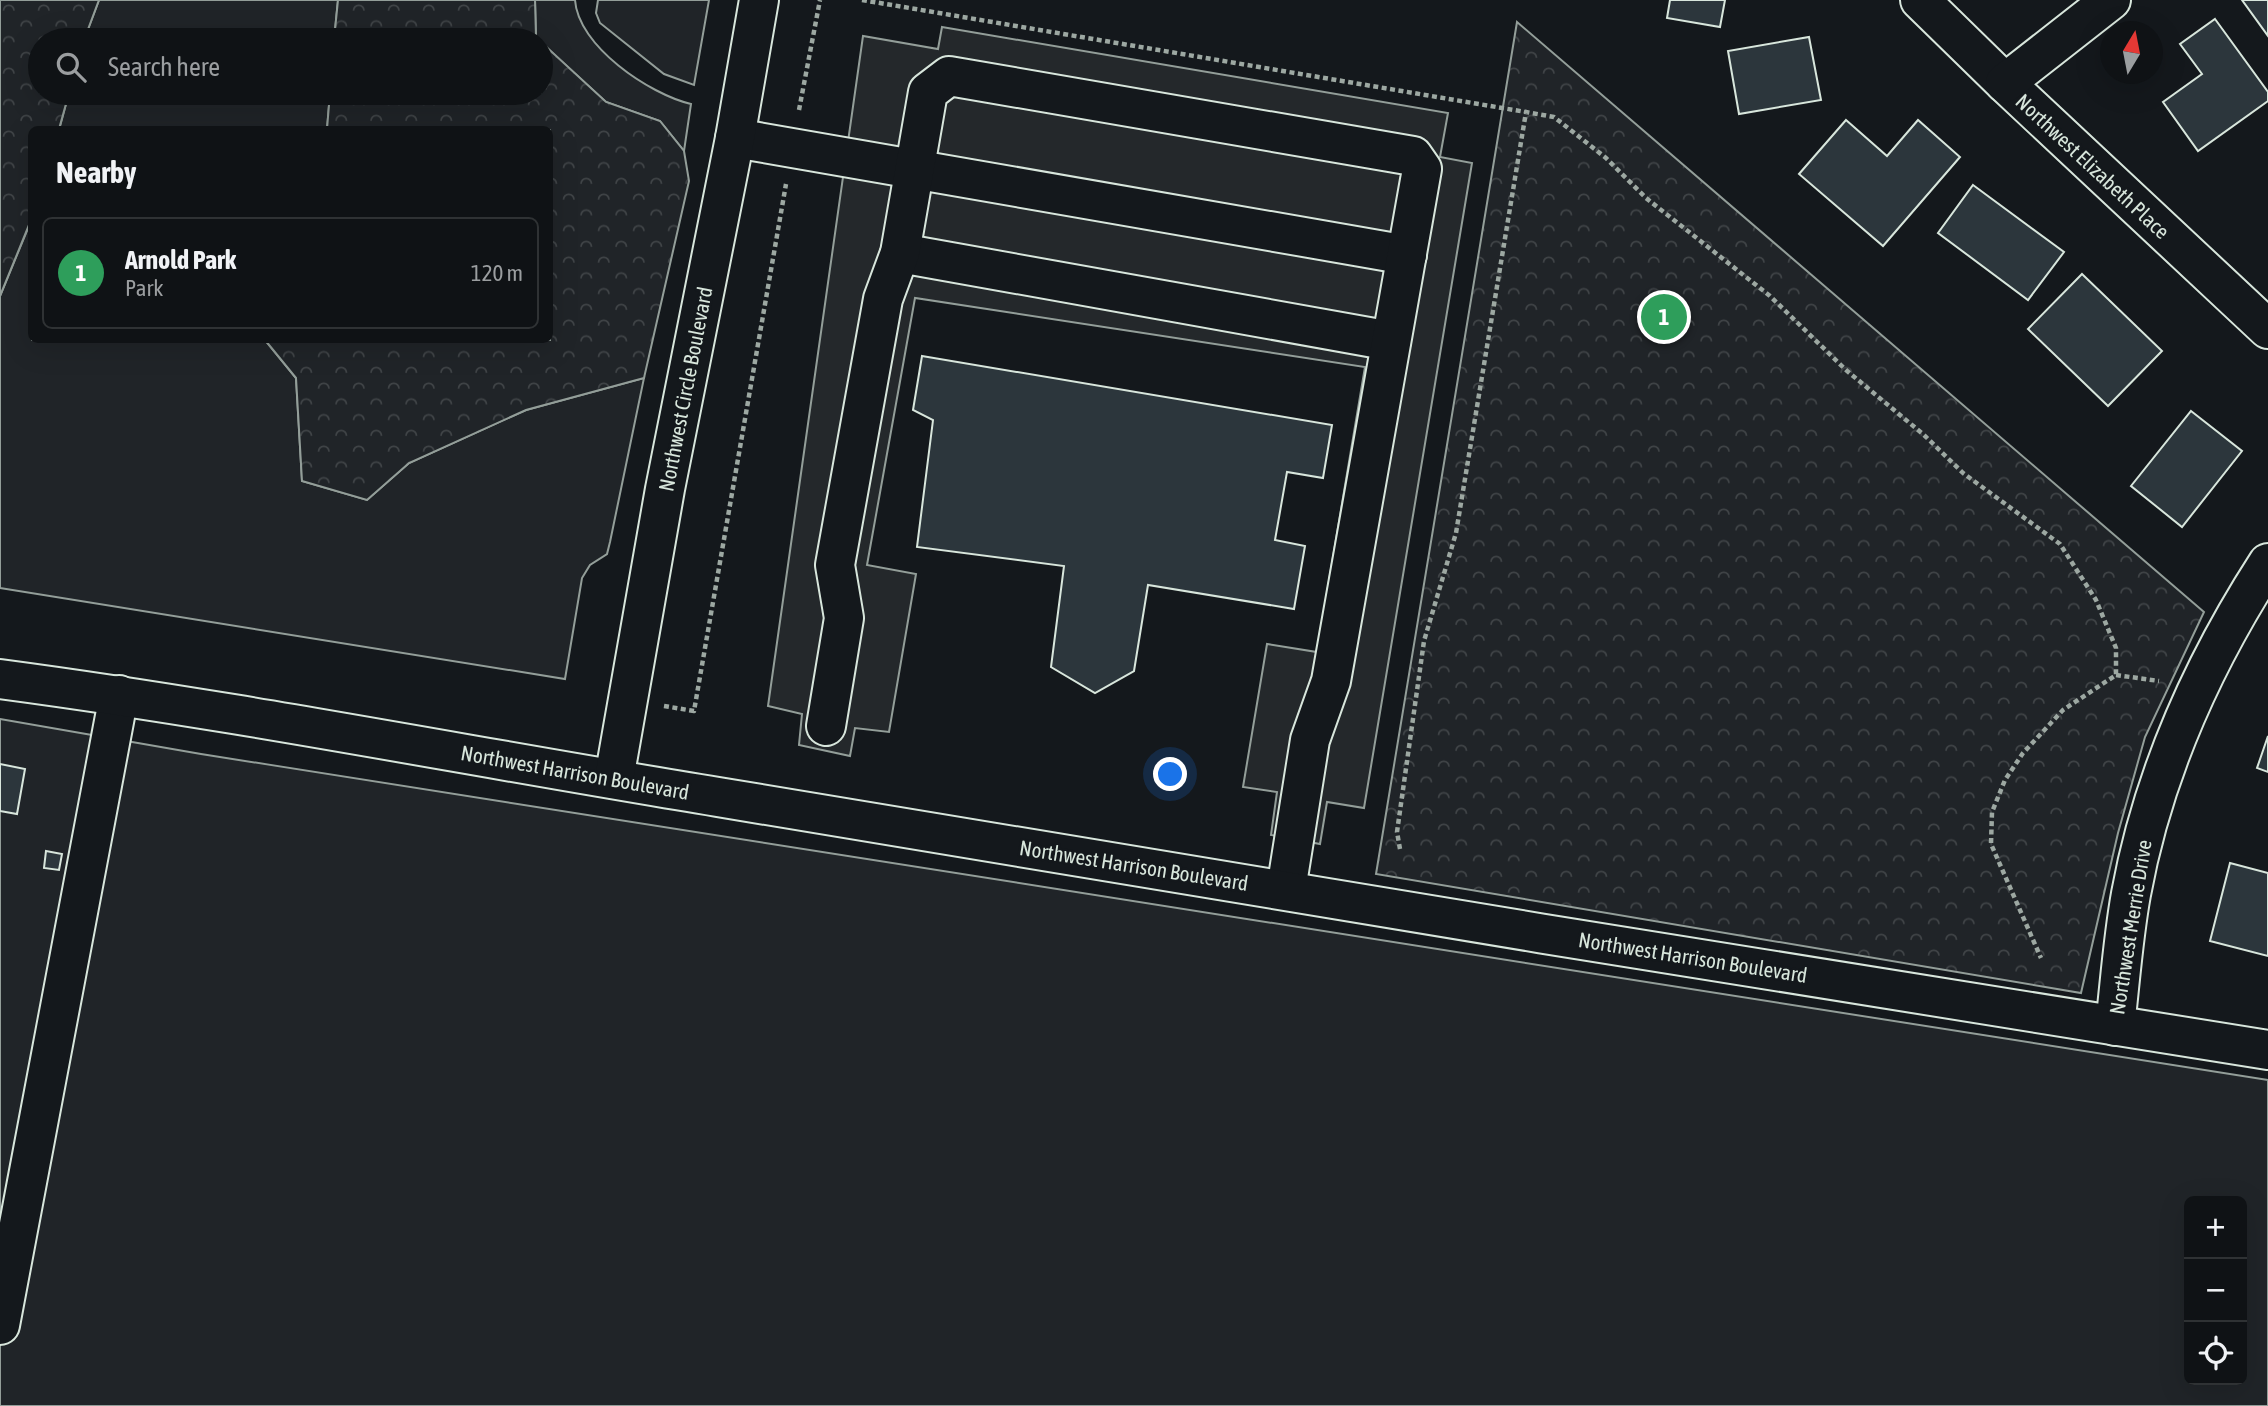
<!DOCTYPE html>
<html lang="en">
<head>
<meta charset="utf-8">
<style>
  :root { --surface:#0f1215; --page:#1d2022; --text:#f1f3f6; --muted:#9b9ea0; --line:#2f3234; --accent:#ffb74d }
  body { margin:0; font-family:"Asap Condensed",sans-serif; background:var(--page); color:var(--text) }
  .controls { position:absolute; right:21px; bottom:21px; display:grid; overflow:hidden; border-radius:10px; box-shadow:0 7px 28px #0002 }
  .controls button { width:63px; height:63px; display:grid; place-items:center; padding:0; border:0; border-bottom:2px solid var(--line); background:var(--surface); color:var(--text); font:35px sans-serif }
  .compass { position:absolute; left:2100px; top:21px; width:63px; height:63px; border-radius:50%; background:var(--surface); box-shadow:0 7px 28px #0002; rotate:10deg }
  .you { position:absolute; left:1171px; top:775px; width:24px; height:24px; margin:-18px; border:5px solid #fff; border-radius:50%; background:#1a73e8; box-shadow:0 0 0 10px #1a73e833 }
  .badge { display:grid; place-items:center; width:46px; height:46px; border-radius:50%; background:var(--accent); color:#fff; font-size:23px; font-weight:700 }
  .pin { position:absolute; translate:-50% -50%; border:4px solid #fff; box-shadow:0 2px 7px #0006 }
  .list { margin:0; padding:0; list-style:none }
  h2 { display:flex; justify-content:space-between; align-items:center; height:91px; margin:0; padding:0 28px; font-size:30px }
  h2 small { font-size:23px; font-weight:400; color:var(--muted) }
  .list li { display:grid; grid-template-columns:46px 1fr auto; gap:21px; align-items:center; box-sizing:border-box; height:112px; margin:0 14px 14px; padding:0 14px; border:2px solid var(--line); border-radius:10px }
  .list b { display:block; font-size:26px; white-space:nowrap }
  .list p { margin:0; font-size:23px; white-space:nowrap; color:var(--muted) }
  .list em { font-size:23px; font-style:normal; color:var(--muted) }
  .icon { flex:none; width:38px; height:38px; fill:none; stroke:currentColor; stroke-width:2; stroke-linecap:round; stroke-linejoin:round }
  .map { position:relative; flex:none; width:2268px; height:1406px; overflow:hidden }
  .search { position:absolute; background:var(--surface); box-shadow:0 7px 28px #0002; left:28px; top:28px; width:525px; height:77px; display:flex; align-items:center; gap:18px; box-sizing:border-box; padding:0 24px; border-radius:38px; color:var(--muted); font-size:26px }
  .panel { position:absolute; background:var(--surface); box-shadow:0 7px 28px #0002; left:28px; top:126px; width:525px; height:217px; border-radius:10px }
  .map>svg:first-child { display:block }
  .grass { fill:#202428; stroke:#939e99; stroke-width:2; fill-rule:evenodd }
  .forest { fill:url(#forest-crowns); stroke:#939e99; stroke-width:2 }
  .parking { fill:#24282b; stroke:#939e99; stroke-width:2 }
  .building { fill:#2c363c; stroke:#d8e6dc; stroke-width:2 }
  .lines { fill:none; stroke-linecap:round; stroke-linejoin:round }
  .minor-casing { stroke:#d8e6dc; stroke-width:42 }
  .major-casing { stroke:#d8e6dc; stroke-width:42 }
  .path { stroke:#9da8a2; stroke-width:4.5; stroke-dasharray:5 3.5; stroke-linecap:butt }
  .minor { stroke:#14181c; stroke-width:38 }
  .major { stroke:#14181c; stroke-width:38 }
  .labels { text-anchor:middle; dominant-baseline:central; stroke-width:5; stroke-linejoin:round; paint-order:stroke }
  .street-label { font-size:21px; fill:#d8e6dc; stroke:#14181c }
</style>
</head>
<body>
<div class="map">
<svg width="2268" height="1406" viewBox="0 0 2268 1406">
  <defs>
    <pattern id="forest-crowns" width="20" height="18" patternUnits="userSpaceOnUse" patternTransform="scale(1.75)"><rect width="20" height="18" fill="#202428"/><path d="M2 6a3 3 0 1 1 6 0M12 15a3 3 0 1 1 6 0" fill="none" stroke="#404447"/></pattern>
  </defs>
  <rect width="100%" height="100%" fill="#14181c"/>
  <g class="grass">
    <polygon points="99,0 338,0 334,40 84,40"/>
    <path d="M535 0H575C578 46 649 94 691 104L684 151 660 121 606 102 536 38Z"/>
    <polygon points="598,0 709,0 694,85 664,74 600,23 596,13"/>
    <polygon points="69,93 330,93 327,129 59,130"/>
    <polygon points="31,221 32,340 265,340 296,378 302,481 367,500 409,463 526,410 644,378 610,542 607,554 590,565 582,578 565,679 0,588 0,296"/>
    <path d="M0 719 201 754 2268 1080V1406H0ZM2189 1201H2242V1380H2189Z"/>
  </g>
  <g class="forest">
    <polygon points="0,0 99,0 84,40 40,40 40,93 69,93 59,129 32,130 31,220 0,296"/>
    <polygon points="338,0 535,0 536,37 539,40 334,40"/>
    <polygon points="1517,22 2204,612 2145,737 2118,833 2081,993 1376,874"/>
    <polygon points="541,42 606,102 660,121 684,151 689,181 644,378 526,410 409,463 367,500 302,481 296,378 265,340 550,340 550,130 327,129 330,93 541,93"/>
  </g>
  <polygon class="parking" points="942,27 1448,113 1440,157 1472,163 1364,808 1327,802 1320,844 1271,835 1277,792 1243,787 1267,644 1317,652 1365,367 915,298 867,565 916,574 889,732 855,728 850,756 799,745 802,714 768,706 863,36 938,49"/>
  <g class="building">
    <polygon points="1670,0 1725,0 1720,27 1667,18"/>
    <polygon points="2242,0 2268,0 2268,36"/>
    <polygon points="2215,19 2268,92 2268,101 2198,151 2163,102 2202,74 2180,44"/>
    <polygon points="1809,37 1821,100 1739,114 1728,51"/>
    <polygon points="1846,120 1887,156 1918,120 1960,157 1883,246 1799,174"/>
    <polygon points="1973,185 2064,252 2028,300 1938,233"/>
    <polygon points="2082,274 2162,351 2108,406 2028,329"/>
    <polygon points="922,356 1332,425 1323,478 1287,472 1275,540 1305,546 1294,609 1148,585 1134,671 1095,693 1051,667 1064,566 917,547 933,420 913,410"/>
    <polygon points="2191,411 2242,451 2182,527 2131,486"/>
    <polygon points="2268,736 2268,772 2257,768"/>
    <polygon points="0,764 25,769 17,814 0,811"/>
    <polygon points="46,851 62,854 59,870 44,868"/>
    <polygon points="2230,863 2268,873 2268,956 2210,941"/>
  </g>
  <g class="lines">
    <defs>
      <g id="minor">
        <polyline points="1920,0 2005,83 2268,329"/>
        <polyline points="2005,83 2111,0"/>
        <polyline points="735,138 1407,255"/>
        <polyline points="900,253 1391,341"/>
        <polyline points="826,726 844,618 835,565 883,299 900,253 928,92 949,76 1413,156 1422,169 1331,681 1310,740 1286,890"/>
        <path d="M2115 1026C2120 983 2123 938 2131 894 2153 774 2202 665 2268 563"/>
        <polyline points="0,1325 119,695"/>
      </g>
      <g id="major">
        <path d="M0 679C241 711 478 758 718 797 1234 882 1751 970 2268 1050"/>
        <polyline points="614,779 665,489 735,138 759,0"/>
      </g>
    </defs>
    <use href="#minor" class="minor-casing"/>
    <use href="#major" class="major-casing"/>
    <g class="path">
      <polyline points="862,0 1526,112"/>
      <polyline points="799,110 820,0"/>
      <polyline points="2116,675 2159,681"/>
      <polyline points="664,706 694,711 786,184"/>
      <polyline points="1400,849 1397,832 1424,641 1456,533 1526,112 1554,117 1606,158 1646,198 1770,296 1846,370 1924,435 1963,473 2060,544 2096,600 2116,648 2116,675 2063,710 2023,753 2005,780 1992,812 1991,844 2041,958"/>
    </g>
    <use href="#minor" class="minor"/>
    <use href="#major" class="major"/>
  </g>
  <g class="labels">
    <g class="street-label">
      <text transform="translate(2093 166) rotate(43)">Northwest Elizabeth Place</text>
      <text transform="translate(685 389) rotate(-79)">Northwest Circle Boulevard</text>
      <text transform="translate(575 772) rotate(10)">Northwest Harrison Boulevard</text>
      <text transform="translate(1134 865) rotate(9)">Northwest Harrison Boulevard</text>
      <text transform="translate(2130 927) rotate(-81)">Northwest Merrie Drive</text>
      <text transform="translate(1693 957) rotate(9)">Northwest Harrison Boulevard</text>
    </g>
  </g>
</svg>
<div class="controls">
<button>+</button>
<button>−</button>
<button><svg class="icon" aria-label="locate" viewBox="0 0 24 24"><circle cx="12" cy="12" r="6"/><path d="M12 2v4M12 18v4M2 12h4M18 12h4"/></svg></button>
</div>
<svg class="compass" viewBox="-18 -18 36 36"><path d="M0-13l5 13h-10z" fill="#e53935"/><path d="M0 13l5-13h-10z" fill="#9b9ea0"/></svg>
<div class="you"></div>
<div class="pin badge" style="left:1664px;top:317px;background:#2e9e5b">1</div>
<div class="search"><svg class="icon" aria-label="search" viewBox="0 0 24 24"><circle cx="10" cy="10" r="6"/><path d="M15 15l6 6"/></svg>Search here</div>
<section class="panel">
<h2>Nearby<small></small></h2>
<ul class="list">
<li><span class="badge" style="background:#2e9e5b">1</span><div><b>Arnold Park</b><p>Park</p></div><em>120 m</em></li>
</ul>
</section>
</div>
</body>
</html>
